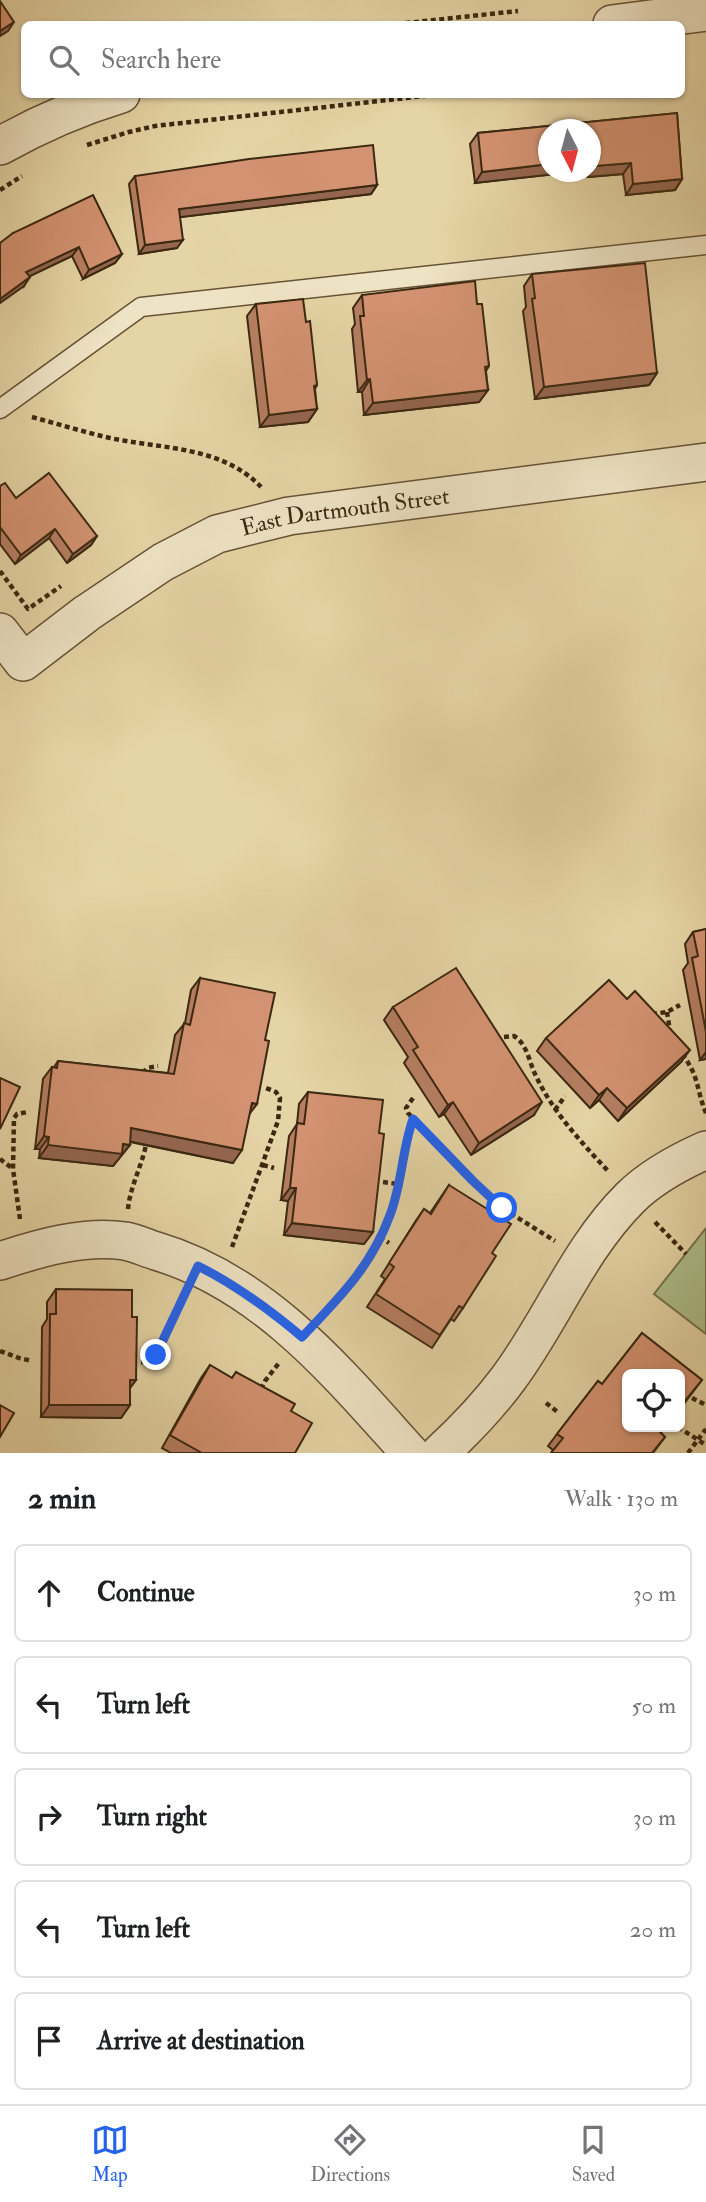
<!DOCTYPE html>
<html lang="en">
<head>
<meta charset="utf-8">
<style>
  :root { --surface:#fff; --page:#f2f2f2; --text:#202124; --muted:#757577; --line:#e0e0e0; --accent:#2563eb }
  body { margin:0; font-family:"IM FELL Double Pica",serif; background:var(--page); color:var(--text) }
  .controls { position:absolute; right:21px; bottom:21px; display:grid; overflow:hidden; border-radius:10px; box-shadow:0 2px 5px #0004 }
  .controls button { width:63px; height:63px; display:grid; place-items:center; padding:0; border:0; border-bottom:2px solid var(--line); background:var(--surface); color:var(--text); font:35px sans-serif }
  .compass { position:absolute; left:538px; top:119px; width:63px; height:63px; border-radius:50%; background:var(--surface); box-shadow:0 2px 5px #0004; rotate:174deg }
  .stop { position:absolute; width:21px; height:21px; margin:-16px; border:5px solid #2563eb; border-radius:50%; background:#fff }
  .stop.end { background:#2563eb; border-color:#fff; box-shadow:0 2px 7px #0008 }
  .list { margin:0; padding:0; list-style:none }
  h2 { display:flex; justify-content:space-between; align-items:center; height:91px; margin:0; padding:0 28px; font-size:30px }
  h2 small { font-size:23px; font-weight:400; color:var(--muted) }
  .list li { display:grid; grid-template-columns:46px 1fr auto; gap:21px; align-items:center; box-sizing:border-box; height:98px; margin:0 14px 14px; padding:0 14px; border:2px solid var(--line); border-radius:10px }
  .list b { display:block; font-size:26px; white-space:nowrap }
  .list em { font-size:23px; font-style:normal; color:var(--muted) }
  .icon { flex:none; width:38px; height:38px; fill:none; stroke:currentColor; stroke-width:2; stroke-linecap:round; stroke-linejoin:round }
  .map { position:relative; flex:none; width:706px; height:1453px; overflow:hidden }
  .search { position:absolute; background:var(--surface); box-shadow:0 2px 5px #0004; left:21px; right:21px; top:21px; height:77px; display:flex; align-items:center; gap:18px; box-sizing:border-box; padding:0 24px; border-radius:10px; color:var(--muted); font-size:26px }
  .sheet { height:651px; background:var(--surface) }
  nav { display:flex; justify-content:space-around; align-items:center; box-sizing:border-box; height:98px; border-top:2px solid var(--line); background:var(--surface); font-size:19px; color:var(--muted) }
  nav a { display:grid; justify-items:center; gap:4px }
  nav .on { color:var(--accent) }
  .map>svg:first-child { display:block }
  .green { fill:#aebe8b; stroke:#74734e; stroke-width:2 }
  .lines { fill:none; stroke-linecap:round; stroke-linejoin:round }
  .service-casing { stroke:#665335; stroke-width:21 }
  .minor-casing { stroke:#665335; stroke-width:40 }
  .path { stroke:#3b2810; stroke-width:4.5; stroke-dasharray:5 3.5; stroke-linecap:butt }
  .service { stroke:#eee3c4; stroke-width:18 }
  .minor { stroke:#eee3c4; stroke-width:37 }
  .wall { fill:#b57e61; stroke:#3b2810; stroke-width:2 }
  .shaded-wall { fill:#94664f; stroke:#3b2810; stroke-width:2 }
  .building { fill:#d39271; stroke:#3b2810; stroke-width:2 }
  .route { stroke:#2563eb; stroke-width:9 }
  .labels { text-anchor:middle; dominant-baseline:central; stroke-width:5; stroke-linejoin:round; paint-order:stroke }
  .street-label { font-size:23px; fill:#3b2810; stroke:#eee3c4 }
</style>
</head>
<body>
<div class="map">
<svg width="706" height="1453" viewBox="0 0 706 1453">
  <rect width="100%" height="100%" fill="#e5d4a5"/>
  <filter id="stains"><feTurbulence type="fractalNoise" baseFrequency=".00286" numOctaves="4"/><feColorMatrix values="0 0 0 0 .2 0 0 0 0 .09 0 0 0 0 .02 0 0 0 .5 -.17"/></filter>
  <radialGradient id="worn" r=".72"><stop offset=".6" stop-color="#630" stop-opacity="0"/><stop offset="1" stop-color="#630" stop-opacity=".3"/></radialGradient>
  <polygon class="green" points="706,1228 706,1334 654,1294"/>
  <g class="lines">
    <defs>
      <polyline id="service" points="0,409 141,307 706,245"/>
      <g id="minor">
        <polyline points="612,24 706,12"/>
        <path d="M0 146C39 124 78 107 121 94"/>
        <path id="s1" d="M0 632 23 662 87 613 163 562 217 534 289 516 706 462"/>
        <path d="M0 1261C39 1248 84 1235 125 1241 136 1243 146 1248 156 1251 264 1283 337 1372 410 1453"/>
        <path d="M440 1453C465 1430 488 1406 508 1379 552 1320 578 1250 630 1198 651 1177 679 1162 706 1150"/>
      </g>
    </defs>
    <use href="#service" class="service-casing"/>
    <use href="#minor" class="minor-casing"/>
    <g class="path">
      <polyline points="397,24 518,11"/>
      <polyline points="87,145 129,132 155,126 442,94"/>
      <polyline points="0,190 22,176"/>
      <path d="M32 417C58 424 84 432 110 438 162 449 222 446 261 487"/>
      <polyline points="0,571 28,609 61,586"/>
      <polyline points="667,1012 670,1031"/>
      <polyline points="652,1014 667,1012 680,1005"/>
      <path d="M504 1037 514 1036C527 1044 529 1061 535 1074 552 1111 581 1142 609 1172"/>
      <path d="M682 1054C700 1077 696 1090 706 1113"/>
      <polyline points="143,1073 147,1068 158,1066"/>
      <polyline points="413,1098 406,1108 408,1113 473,1181 502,1208 555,1241"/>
      <polyline points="555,1110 565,1096"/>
      <polyline points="0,1159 12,1168"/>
      <polyline points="263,1165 274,1168"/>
      <polyline points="383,1182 398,1184"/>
      <path d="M128 1209C130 1186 143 1164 147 1140"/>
      <polyline points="20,1219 13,1169 14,1118 17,1114 28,1112"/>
      <polyline points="655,1222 686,1254"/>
      <polyline points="380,1237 389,1243"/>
      <polyline points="232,1247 278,1121 280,1098 276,1092 266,1088"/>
      <path d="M323 1315C351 1285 380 1251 391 1210 400 1180 403 1149 413 1120"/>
      <polyline points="0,1351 19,1358 32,1361"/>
      <polyline points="141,1362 149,1362 156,1355 185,1296"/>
      <polyline points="261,1389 265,1381 279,1363"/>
      <polyline points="692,1398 706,1405"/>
      <polyline points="546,1403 559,1413"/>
      <polyline points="678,1427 706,1445"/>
      <polyline points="688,1453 706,1429"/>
    </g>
    <use href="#service" class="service"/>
    <use href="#minor" class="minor"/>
  </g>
  <g class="wall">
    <polygon points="677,113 682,179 675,190 626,195 623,174 588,177 587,172 591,172 591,130 549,172 574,172 475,183 470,144 478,133"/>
    <polygon points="135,176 377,185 371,194 180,217 177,248 139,254 129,184"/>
    <polygon points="13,233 122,254 115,263 83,279 72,256 29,276 24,286"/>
    <polygon points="532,274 657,373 649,385 535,399 523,311 526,307 524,286"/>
    <polygon points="362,295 477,304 489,366 486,371 488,390 479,402 364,415 362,392 358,392 352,329 355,324 353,308"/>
    <polygon points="256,304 306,322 317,385 315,389 317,409 308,422 260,427 247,316"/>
    <polygon points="0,486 16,498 97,536 91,545 67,563 49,538 15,564 0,544"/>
    <polygon points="706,929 706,1059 700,1060 683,970 688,963 685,944 693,932"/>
    <polygon points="200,978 249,1115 233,1163 130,1142 130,1145 113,1166 39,1158 40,1149 35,1149 43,1079 52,1067 54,1067 58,1061 168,1073 175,1035 185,1023 191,990"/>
    <polygon points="393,1007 534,1115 471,1155 444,1114 439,1117 404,1063 408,1057 384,1020"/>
    <polygon points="546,1038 681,1062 618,1121 599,1100 590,1108 537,1051"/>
    <polygon points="308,1092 379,1133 373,1232 364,1244 284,1235 288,1201 281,1200 289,1136 297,1124 299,1104"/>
    <polygon points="449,1185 492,1253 463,1308 454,1321 451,1319 432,1348 367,1307 385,1279 381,1276 415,1222 424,1209 430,1213"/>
    <polygon points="56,1289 132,1317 136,1380 130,1388 130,1405 121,1418 41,1417 42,1327 47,1319 47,1302"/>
    <polygon points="642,1333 702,1380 680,1409 680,1374 627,1374 627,1427 665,1427 661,1433 665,1437 653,1453 551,1453 553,1450 548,1446 557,1434 598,1381 602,1384"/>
    <polygon points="210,1365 232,1378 236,1372 291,1411 295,1453 171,1453 162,1448 201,1378"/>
  </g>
  <g class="shaded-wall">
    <polygon points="14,22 8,31 0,36 0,31"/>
    <polygon points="631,163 623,174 588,177 595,166"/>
    <polygon points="549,164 549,172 574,172 475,183 482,172"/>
    <polygon points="682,179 675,190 626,195 633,184"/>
    <polygon points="377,185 371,194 173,218 179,209"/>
    <polygon points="183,240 177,248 139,254 145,245"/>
    <polygon points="79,247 72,256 20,281 26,272"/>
    <polygon points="122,254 115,263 83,279 89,270"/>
    <polygon points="30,277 24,286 0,303 0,299"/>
    <polygon points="657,373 649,385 535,399 544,387"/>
    <polygon points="370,379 362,392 358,392 367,380"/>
    <polygon points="488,390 479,402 364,415 373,403"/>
    <polygon points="317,409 308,422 260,427 269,415"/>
    <polygon points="55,529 49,538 15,564 21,555"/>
    <polygon points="97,536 91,545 67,563 73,554"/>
    <polygon points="690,1050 681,1062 618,1121 627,1108"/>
    <polygon points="706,1052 706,1059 700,1060"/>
    <polygon points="607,1088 599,1100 590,1108 599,1095"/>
    <polygon points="453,1102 444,1114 439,1117 448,1105"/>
    <polygon points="542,1102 534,1115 471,1155 479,1143"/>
    <polygon points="252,1103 257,1104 248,1116"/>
    <polygon points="131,1128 242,1150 233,1163 123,1140"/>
    <polygon points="44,1136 49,1137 40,1149 35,1149"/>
    <polygon points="123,1144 130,1145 113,1166 39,1158 48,1145"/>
    <polygon points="290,1188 296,1188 288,1201 281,1200"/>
    <polygon points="292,1223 373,1232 364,1244 284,1235"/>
    <polygon points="130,1380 136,1380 127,1392"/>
    <polygon points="49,1405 130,1405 121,1418 41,1417"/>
  </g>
  <g class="building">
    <polygon points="0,1 14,22 0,31"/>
    <polygon points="677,113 682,179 633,184 631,163 595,166 595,159 591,159 591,130 549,130 549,164 482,172 478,133"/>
    <polygon points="373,145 377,185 179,209 183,240 145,245 135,176 249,159"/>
    <polygon points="93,195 122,254 89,270 79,247 26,272 30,277 0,299 0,243 13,233"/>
    <polygon points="645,263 657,373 544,387 532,299 535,298 532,274"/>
    <polygon points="475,281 477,304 482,304 489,366 485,367 488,390 373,403 370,379 367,380 360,316 364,316 362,295"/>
    <polygon points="303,299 306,322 310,321 317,385 314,386 317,409 269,415 256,304"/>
    <polygon points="49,473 97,536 73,554 55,529 21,555 0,527 0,486 5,483 16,498"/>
    <polygon points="706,929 706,1032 692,958 698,956 693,932"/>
    <polygon points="456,968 542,1102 479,1143 453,1102 448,1105 413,1050 418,1047 393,1007"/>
    <polygon points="200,978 275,993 265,1040 269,1041 257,1104 252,1103 242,1150 131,1128 130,1145 123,1144 122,1154 48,1145 49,1137 44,1136 52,1067 57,1068 58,1061 174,1074 184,1023 190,1025"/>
    <polygon points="609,980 627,999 635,991 690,1050 627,1108 607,1088 599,1095 546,1038"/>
    <polygon points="0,1078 20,1087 0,1129"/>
    <polygon points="308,1092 383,1100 379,1133 384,1134 373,1232 292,1223 296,1188 290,1188 297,1123 304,1124"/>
    <polygon points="449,1185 511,1224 492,1253 496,1256 463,1308 459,1306 440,1335 376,1294 394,1267 389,1263 424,1209 431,1214"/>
    <polygon points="56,1289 132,1290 132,1317 137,1317 136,1380 130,1380 130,1405 49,1405 50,1314 56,1314"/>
    <polygon points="642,1333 702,1380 680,1407 680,1374 627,1374 627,1427 664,1427 660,1432 665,1437 652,1453 551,1453 563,1438 557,1434 598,1381 602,1384"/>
    <polygon points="210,1365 232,1378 236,1372 295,1404 291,1411 312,1423 295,1453 202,1453 170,1435"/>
    <polygon points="0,1405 14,1413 0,1437"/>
  </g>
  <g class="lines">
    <path class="route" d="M156 1355 198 1266C236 1285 270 1310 302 1337 339 1298 371 1267 390 1215 402 1184 402 1150 413 1119L473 1181 502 1208"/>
  </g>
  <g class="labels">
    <g class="street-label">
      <text stroke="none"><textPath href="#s1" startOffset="401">East Dartmouth Street</textPath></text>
    </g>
  </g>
  <rect width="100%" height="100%" filter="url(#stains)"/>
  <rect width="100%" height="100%" fill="url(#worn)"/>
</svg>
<div class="controls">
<button><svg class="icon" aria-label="locate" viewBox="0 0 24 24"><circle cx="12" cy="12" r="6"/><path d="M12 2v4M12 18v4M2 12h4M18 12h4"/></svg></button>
</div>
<svg class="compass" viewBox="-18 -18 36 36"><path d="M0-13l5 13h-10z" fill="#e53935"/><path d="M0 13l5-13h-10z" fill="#757577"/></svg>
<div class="stop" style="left:502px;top:1208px"></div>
<div class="stop end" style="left:156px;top:1355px"></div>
<div class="search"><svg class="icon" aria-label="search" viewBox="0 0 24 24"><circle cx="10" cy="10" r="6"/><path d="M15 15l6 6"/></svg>Search here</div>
</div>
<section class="sheet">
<h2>2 min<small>Walk · 130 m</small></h2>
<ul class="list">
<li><svg class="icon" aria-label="ahead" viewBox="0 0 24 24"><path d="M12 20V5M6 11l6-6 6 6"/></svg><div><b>Continue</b></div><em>30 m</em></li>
<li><svg class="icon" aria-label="left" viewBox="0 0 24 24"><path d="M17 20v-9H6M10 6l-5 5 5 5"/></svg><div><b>Turn left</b></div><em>50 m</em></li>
<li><svg class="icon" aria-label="right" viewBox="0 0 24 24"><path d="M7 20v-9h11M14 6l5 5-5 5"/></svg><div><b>Turn right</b></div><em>30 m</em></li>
<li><svg class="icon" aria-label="left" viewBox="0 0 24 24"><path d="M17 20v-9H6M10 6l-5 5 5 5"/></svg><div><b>Turn left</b></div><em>20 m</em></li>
<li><svg class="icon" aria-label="arrive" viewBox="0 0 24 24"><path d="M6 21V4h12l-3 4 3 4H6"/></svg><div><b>Arrive at destination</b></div></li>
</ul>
</section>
<nav>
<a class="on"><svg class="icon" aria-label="map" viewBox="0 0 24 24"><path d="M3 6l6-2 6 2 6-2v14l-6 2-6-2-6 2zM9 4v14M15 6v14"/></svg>Map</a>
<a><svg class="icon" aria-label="directions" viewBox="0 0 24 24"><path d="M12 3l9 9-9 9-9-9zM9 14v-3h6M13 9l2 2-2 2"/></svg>Directions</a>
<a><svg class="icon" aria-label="saved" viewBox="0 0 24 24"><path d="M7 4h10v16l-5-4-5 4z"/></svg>Saved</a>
</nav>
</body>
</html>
